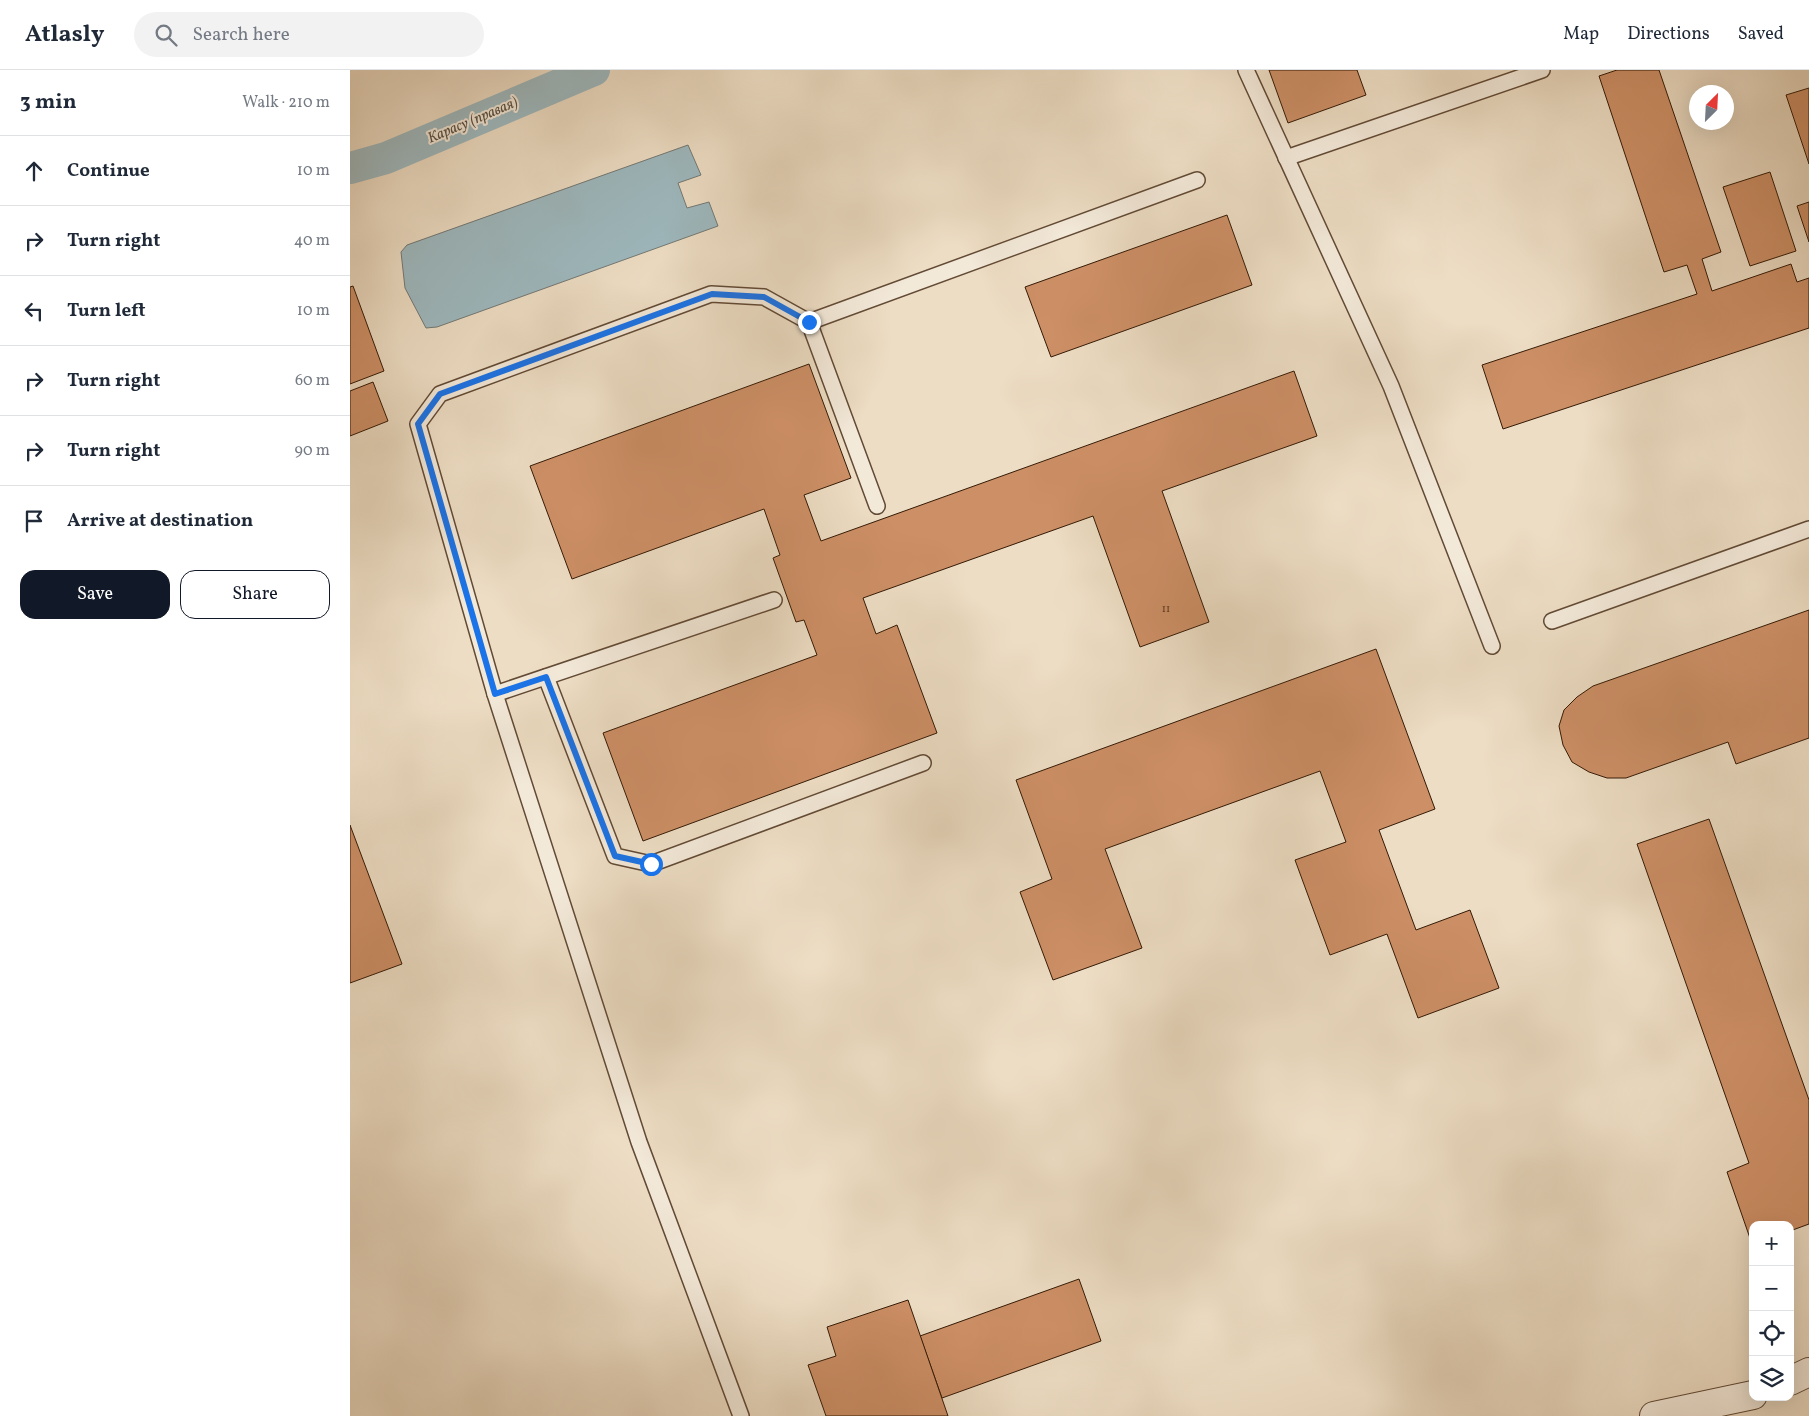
<!DOCTYPE html>
<html lang="en">
<head>
<meta charset="utf-8">
<style>
  :root { --surface:#fff; --page:#f2f2f3; --text:#1f2937; --muted:#747a83; --line:#e0e1e3; --accent:#111827 }
  body { margin:0; font-family:Vollkorn,serif; background:var(--page); color:var(--text) }
  .controls { position:absolute; right:15px; bottom:15px; display:grid; overflow:hidden; border-radius:10px; box-shadow:0 5px 20px #0002 }
  .controls button { width:45px; height:45px; display:grid; place-items:center; padding:0; border:0; border-bottom:1px solid var(--line); background:var(--surface); color:var(--text); font:25px sans-serif }
  .compass { position:absolute; left:1339px; top:15px; width:45px; height:45px; border-radius:50%; background:var(--surface); box-shadow:0 5px 20px #0002; rotate:24deg }
  .stop { position:absolute; width:15px; height:15px; margin:-11px; border:4px solid #1a73e8; border-radius:50%; background:#fff }
  .stop.end { background:#1a73e8; border-color:#fff; box-shadow:0 1px 5px #0008 }
  .list { margin:0; padding:0; list-style:none }
  h2 { display:flex; justify-content:space-between; align-items:center; height:65px; margin:0; padding:0 20px; font-size:21px }
  h2 small { font-size:16px; font-weight:400; color:var(--muted) }
  .list li { display:grid; grid-template-columns:32px 1fr auto; gap:15px; align-items:center; box-sizing:border-box; height:70px; padding:0 20px; border-top:1px solid var(--line) }
  .list b { display:block; font-size:19px; white-space:nowrap }
  .list em { font-size:16px; font-style:normal; color:var(--muted) }
  .actions { display:flex; gap:10px; padding:15px 20px }
  .actions a { flex:1; padding:11px 0; border:1px solid var(--accent); border-radius:15px; text-align:center; font-size:18px; color:var(--accent) }
  .actions .main { background:var(--accent); color:#fff }
  .icon { flex:none; width:28px; height:28px; fill:none; stroke:currentColor; stroke-width:2; stroke-linecap:round; stroke-linejoin:round }
  .map { position:relative; flex:none; width:1459px; height:1346px; overflow:hidden }
  header { display:flex; align-items:center; gap:30px; box-sizing:border-box; height:70px; padding:0 25px; background:var(--surface); border-bottom:1px solid var(--line) }
  header strong { font-size:24px }
  nav { display:flex; gap:28px; margin-inline-start:auto; font-size:18px }
  .search { width:350px; height:45px; background:var(--page); display:flex; align-items:center; gap:12px; box-sizing:border-box; padding:0 18px; border-radius:28px; color:var(--muted); font-size:19px }
  main { display:flex }
  aside { flex:1; background:var(--surface) }
  .map>svg:first-child { display:block }
  .water { fill:#9eb9bf; stroke:#737975 }
  .lines { fill:none; stroke-linecap:round; stroke-linejoin:round }
  .canal { stroke:#9eb9bf; stroke-width:32 }
  .building { fill:#cd8f66; stroke:#331905 }
  .lane-casing { stroke:#624a35; stroke-width:18 }
  .street-casing { stroke:#624a35; stroke-width:30 }
  .lane { stroke:#f3e9d9; stroke-width:15 }
  .street { stroke:#f3e9d9; stroke-width:28 }
  .route { stroke:#1a73e8; stroke-width:6 }
  .labels { text-anchor:middle; dominant-baseline:central; stroke-width:4; stroke-linejoin:round; paint-order:stroke }
  .number-label { font-size:11px; fill:#5a361d }
  .water-label { font-size:15px; font-style:italic; fill:#585146; stroke:#f3e9d9 }
</style>
</head>
<body>
<header>
<strong>Atlasly</strong>
<div class="search"><svg class="icon" aria-label="search" viewBox="0 0 24 24"><circle cx="10" cy="10" r="6"/><path d="M15 15l6 6"/></svg>Search here</div>
<nav><a>Map</a><a>Directions</a><a>Saved</a></nav>
</header>
<main>
<aside>
<h2>3 min<small>Walk · 210 m</small></h2>
<ul class="list">
<li><svg class="icon" aria-label="ahead" viewBox="0 0 24 24"><path d="M12 20V5M6 11l6-6 6 6"/></svg><div><b>Continue</b></div><em>10 m</em></li>
<li><svg class="icon" aria-label="right" viewBox="0 0 24 24"><path d="M7 20v-9h11M14 6l5 5-5 5"/></svg><div><b>Turn right</b></div><em>40 m</em></li>
<li><svg class="icon" aria-label="left" viewBox="0 0 24 24"><path d="M17 20v-9H6M10 6l-5 5 5 5"/></svg><div><b>Turn left</b></div><em>10 m</em></li>
<li><svg class="icon" aria-label="right" viewBox="0 0 24 24"><path d="M7 20v-9h11M14 6l5 5-5 5"/></svg><div><b>Turn right</b></div><em>60 m</em></li>
<li><svg class="icon" aria-label="right" viewBox="0 0 24 24"><path d="M7 20v-9h11M14 6l5 5-5 5"/></svg><div><b>Turn right</b></div><em>90 m</em></li>
<li><svg class="icon" aria-label="arrive" viewBox="0 0 24 24"><path d="M6 21V4h12l-3 4 3 4H6"/></svg><div><b>Arrive at destination</b></div></li>
</ul>
<div class="actions"><a class="main">Save</a><a>Share</a></div>
</aside>
<div class="map">
<svg width="1459" height="1346" viewBox="0 0 1459 1346">
  <rect width="100%" height="100%" fill="#edddc4"/>
  <filter id="stains"><feTurbulence type="fractalNoise" baseFrequency=".004" numOctaves="4"/><feColorMatrix values="0 0 0 0 .2 0 0 0 0 .09 0 0 0 0 .02 0 0 0 .5 -.17"/></filter>
  <radialGradient id="worn" r=".72"><stop offset=".6" stop-color="#630" stop-opacity="0"/><stop offset="1" stop-color="#630" stop-opacity=".3"/></radialGradient>
  <polygon class="water" points="338,75 351,105 328,113 337,138 359,132 368,156 87,257 76,258 55,218 51,182 57,175"/>
  <g class="lines">
    <polyline class="canal" points="0,98 36,88 244,0"/>
  </g>
  <g class="building">
    <polygon points="919,0 1007,0 1016,25 938,53"/>
    <polygon points="1267,0 1309,0 1371,182 1352,189 1362,221 1441,194 1447,212 1459,208 1459,258 1153,359 1132,295 1347,224 1337,195 1314,202 1249,6"/>
    <polygon points="1459,18 1459,94 1436,25"/>
    <polygon points="1420,102 1446,181 1400,196 1373,117"/>
    <polygon points="1459,132 1459,172 1447,136"/>
    <polygon points="877,145 902,215 701,287 675,217"/>
    <polygon points="3,216 34,301 0,314 0,217"/>
    <polygon points="459,294 501,408 454,425 471,471 944,301 967,366 812,421 859,552 790,577 743,446 513,528 526,564 547,555 587,663 293,771 253,663 467,585 454,550 446,552 423,488 430,485 414,439 222,509 180,396"/>
    <polygon points="23,312 38,351 0,366 0,321"/>
    <polygon points="1459,540 1459,668 1386,694 1378,672 1276,708 1257,708 1239,702 1222,692 1213,675 1209,656 1214,640 1227,627 1243,616"/>
    <polygon points="1026,579 1085,739 1029,760 1066,860 1120,840 1149,918 1068,948 1037,864 980,885 945,790 996,772 970,701 755,779 792,878 703,910 670,822 702,809 666,710"/>
    <polygon points="1359,749 1459,1030 1459,1154 1440,1161 1440,1155 1403,1155 1402,1174 1377,1102 1399,1093 1287,774"/>
    <polygon points="0,755 52,894 0,913"/>
    <polygon points="729,1209 751,1271 592,1328 570,1266"/>
    <polygon points="558,1230 598,1346 476,1346 458,1295 486,1286 477,1257"/>
  </g>
  <g class="lines">
    <defs>
      <g id="lane">
        <polyline points="896,0 1041,316 1142,576"/>
        <polyline points="936,88 1192,0"/>
        <polyline points="459,252 527,436"/>
        <polyline points="1202,551 1459,459"/>
        <polyline points="196,607 265,786 301,794 573,693"/>
        <polyline points="145,624 424,530"/>
        <polyline points="391,1346 289,1072 145,624 68,354 90,324 361,224 414,227 459,252 847,110"/>
      </g>
      <g id="street">
        <polyline points="1440,1311 1459,1302"/>
        <polyline points="1304,1346 1403,1325"/>
      </g>
    </defs>
    <use href="#lane" class="lane-casing"/>
    <use href="#street" class="street-casing"/>
    <use href="#lane" class="lane"/>
    <use href="#street" class="street"/>
  </g>
  <g class="lines">
    <polyline class="route" points="301,794 265,786 196,607 145,624 68,354 90,324 362,224 414,227 459,252"/>
  </g>
  <g class="labels">
    <g class="number-label">
      <text x="816" y="539">11</text>
    </g>
    <g class="water-label">
      <text transform="translate(123 51) rotate(-23)">Карасу (правая)</text>
    </g>
  </g>
  <rect width="100%" height="100%" filter="url(#stains)"/>
  <rect width="100%" height="100%" fill="url(#worn)"/>
</svg>
<div class="controls">
<button>+</button>
<button>−</button>
<button><svg class="icon" aria-label="locate" viewBox="0 0 24 24"><circle cx="12" cy="12" r="6"/><path d="M12 2v4M12 18v4M2 12h4M18 12h4"/></svg></button>
<button><svg class="icon" aria-label="layers" viewBox="0 0 24 24"><path d="M12 4l9 5-9 5-9-5zM3 14l9 5 9-5"/></svg></button>
</div>
<svg class="compass" viewBox="-18 -18 36 36"><path d="M0-13l5 13h-10z" fill="#e53935"/><path d="M0 13l5-13h-10z" fill="#747a83"/></svg>
<div class="stop" style="left:301px;top:794px"></div>
<div class="stop end" style="left:459px;top:252px"></div>
</div>
</main>
</body>
</html>
